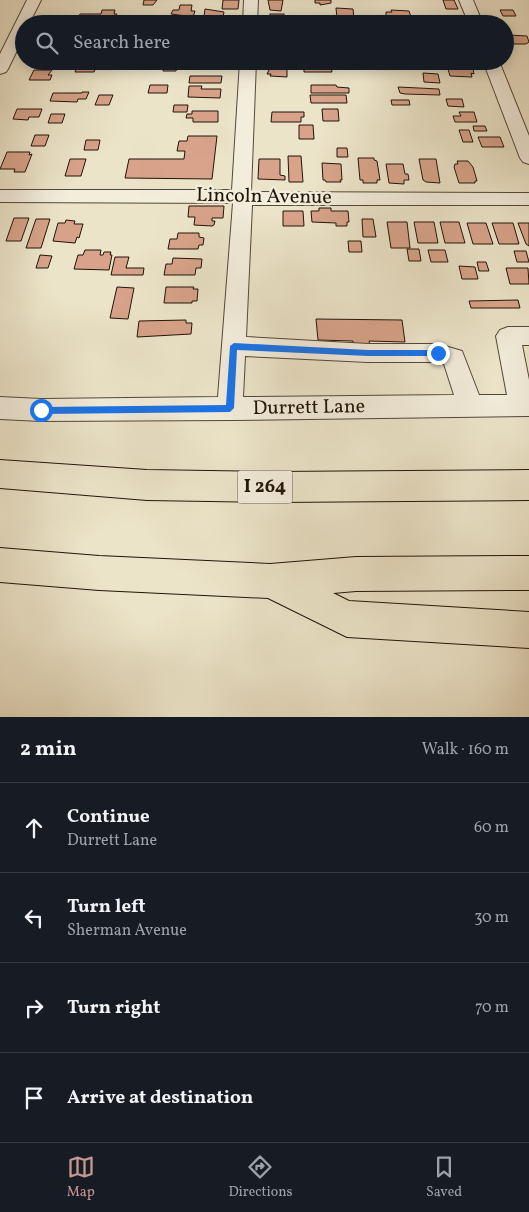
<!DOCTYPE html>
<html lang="en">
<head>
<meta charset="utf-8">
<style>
  :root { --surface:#171b24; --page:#20242c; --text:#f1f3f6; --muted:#9ea1a6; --line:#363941; --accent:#c59692 }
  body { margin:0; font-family:Vollkorn,serif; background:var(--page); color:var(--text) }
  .stop { position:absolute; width:15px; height:15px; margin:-11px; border:4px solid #1a73e8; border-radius:50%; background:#fff }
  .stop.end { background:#1a73e8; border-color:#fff; box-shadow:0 1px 5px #0008 }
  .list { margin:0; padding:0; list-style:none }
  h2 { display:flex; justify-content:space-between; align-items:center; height:65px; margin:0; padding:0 20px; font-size:21px }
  h2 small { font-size:16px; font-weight:400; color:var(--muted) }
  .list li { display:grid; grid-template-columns:32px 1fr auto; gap:15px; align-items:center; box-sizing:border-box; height:90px; padding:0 20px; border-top:1px solid var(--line) }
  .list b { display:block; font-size:19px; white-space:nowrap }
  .list p { margin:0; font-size:16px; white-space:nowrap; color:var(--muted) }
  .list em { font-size:16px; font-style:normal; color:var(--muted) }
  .icon { flex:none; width:28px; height:28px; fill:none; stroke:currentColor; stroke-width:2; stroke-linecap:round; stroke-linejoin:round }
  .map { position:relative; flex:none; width:529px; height:717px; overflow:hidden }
  .search { position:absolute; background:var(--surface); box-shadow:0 2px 12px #0003; left:15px; right:15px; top:15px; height:55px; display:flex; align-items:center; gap:12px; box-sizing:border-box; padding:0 18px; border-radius:28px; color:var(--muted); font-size:19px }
  .sheet { height:425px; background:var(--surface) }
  nav { display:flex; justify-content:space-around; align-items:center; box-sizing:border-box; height:70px; border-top:1px solid var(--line); background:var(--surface); font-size:14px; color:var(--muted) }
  nav a { display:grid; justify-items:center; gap:2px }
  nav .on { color:var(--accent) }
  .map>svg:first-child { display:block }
  .building { fill:#d8a38a; stroke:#201409 }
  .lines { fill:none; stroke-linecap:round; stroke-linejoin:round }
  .minor-casing { stroke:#534839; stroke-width:2 }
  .highway-casing { stroke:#201409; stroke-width:2 }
  .minor { fill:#f3eddc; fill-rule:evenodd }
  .highway { fill:#ece4c9; fill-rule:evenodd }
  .route { fill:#1a73e8 }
  .labels { text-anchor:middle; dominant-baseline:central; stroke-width:5; stroke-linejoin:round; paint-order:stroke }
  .shield { fill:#f3eddc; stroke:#5f5548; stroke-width:1 }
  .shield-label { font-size:19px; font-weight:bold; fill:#201409 }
  .street-label { font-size:20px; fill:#201409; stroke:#f3eddc }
</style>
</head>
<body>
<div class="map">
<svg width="529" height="717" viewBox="0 0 529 717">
  <rect width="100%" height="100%" fill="#ece4c9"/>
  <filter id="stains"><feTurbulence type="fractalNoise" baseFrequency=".004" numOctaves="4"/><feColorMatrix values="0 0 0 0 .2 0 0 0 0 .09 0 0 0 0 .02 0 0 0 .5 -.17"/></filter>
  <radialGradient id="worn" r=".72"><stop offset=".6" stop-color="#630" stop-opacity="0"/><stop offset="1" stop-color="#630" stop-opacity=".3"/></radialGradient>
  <g class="building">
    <polygon points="144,0 157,0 153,5 143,5"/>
    <polygon points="223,0 239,0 238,9 222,9"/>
    <polygon points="268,0 283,0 281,11 270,10"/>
    <polygon points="315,0 331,0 331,3 320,5 320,3 315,3"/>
    <polygon points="443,0 454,0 458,9 446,9"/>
    <polygon points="180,5 192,5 191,11 195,11 193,17 171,14 173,10 179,10"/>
    <polygon points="336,8 353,9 354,19 337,18"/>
    <polygon points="205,9 224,12 223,17 204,17"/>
    <polygon points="102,10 115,10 114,14 117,14 116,16 112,16 111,20 104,20 103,22 81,22 82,20 77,20 80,14 101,14"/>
    <polygon points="391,10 409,11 411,17 386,17 386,12 392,12"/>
    <polygon points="500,10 513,10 516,16 503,16"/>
    <rect x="270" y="14" width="14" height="5"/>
    <polygon points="161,19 173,19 172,24 161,24"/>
    <polygon points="210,19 234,20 233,24 210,24"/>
    <polygon points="508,35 527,36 529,42 526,44 512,44 509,42 506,36"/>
    <polygon points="410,61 428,61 429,66 411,66"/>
    <polygon points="164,64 178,64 176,71 163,71"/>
    <polygon points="78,65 97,65 94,72 75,72"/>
    <polygon points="304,65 331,66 332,72 304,72"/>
    <polygon points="270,68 287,68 287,77 270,76 271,74 267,74"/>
    <polygon points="448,69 473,69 474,74 471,73 472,77 450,76"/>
    <polygon points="34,70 52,70 48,75 52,75 50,80 29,80"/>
    <polygon points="423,73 438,74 440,83 424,82"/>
    <polygon points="190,76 222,76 221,83 189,83"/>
    <polygon points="150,85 168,85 167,93 148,93"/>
    <polygon points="311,85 336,85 337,87 349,88 349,93 311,93"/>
    <polygon points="189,86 202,86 201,89 221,89 220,98 188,97"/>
    <polygon points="398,87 439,89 440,95 405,94 400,93"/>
    <polygon points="82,92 89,92 86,99 78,99 77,102 50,101 53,93 82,93"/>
    <polygon points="99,95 113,95 109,105 95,105"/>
    <polygon points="310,95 346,95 347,103 311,103"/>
    <polygon points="446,99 462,99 464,107 448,106"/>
    <polygon points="391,100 409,100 410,105 392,105"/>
    <polygon points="174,105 188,105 187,112 173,112"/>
    <polygon points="17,109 42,109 39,117 29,117 28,120 13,119"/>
    <polygon points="322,109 338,109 339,121 323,121"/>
    <polygon points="192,111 218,111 218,122 193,122 193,118 186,118 187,114 192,114"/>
    <polygon points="272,112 304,112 304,117 301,117 301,122 271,122"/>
    <polygon points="459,112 474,112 477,122 455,122 453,116 461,116"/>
    <polygon points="51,114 65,114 62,123 48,123"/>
    <polygon points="299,125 313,125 314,139 299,139"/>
    <polygon points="473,126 485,126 487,131 474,131"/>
    <polygon points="459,130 469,130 473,142 463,142"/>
    <polygon points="35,135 49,135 45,146 31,146"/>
    <polygon points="188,136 217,136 212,179 125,178 129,159 184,159 185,151 177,151 179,141 187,141"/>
    <polygon points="478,137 500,137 504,147 482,147"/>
    <polygon points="86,140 100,140 98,150 84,150"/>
    <polygon points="337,148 347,148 348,157 337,157"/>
    <polygon points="7,152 30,152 29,155 32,154 25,172 14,172 15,169 0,169"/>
    <polygon points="288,156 301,156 303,182 289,182"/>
    <polygon points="358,158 374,158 374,160 377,161 380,180 377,180 377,183 363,183 363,180 360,180"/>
    <polygon points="70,159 86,159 81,176 65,176"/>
    <polygon points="259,159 280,159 280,175 285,176 285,180 258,179"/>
    <polygon points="419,159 436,159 440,183 426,182 423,180"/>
    <polygon points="457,161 468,161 473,167 477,181 475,181 475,183 459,183 454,167 455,164 458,164"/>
    <polygon points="322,163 341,164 342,180 340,180 341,182 326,182 325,180 323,180"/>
    <polygon points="386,164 403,164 405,174 408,174 409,180 404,180 404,184 389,183"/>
    <polygon points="189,206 224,206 223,218 212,218 212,221 215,221 214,225 212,226 194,225 195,217 188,217"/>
    <polygon points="319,208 331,208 331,211 348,211 349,222 347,222 347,226 336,226 336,223 312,222 311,211 319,211"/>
    <polygon points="283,211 303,211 304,226 283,226"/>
    <polygon points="14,218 29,218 21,241 6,241"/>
    <polygon points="36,219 50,219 41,248 26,248"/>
    <polygon points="362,219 373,219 376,237 363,237"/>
    <polygon points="66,220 75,221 74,224 83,224 79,238 77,237 75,243 53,241 58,223 65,223"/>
    <polygon points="387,222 407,222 410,248 391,248"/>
    <polygon points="414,222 434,222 438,243 418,243"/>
    <polygon points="440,222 459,222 465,243 445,243"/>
    <polygon points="467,223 486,223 493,244 473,244"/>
    <polygon points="492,223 513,223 519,244 499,244"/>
    <polygon points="518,223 529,223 529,246 526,244"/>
    <polygon points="178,233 199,233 199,237 204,238 203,245 199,245 198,249 168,249 170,239 177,239"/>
    <polygon points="348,241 361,241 362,252 349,252"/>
    <polygon points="407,249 419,249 421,261 409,261"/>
    <polygon points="85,250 101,250 100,255 103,255 104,252 111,252 110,255 112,255 109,270 74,269 78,255 83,255"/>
    <polygon points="428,250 445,250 448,262 431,262"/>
    <polygon points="514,251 526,251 529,262 517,262"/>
    <polygon points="40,255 52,256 48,268 36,268"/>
    <polygon points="115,257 129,257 126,268 144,268 143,275 111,275"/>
    <polygon points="173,258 202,259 201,268 196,268 195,275 164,275 166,264 172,264"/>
    <polygon points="477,262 486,262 489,271 479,271"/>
    <polygon points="459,266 475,267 478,279 462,279"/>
    <polygon points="506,268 528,268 529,284 510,284"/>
    <polygon points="117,287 134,288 128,319 110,318"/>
    <polygon points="166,287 194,287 193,289 198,289 197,301 192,301 192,303 164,303"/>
    <polygon points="518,300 520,308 471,308 469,301"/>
    <polygon points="316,319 402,320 405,342 369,341 370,345 353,345 353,341 318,340"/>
    <polygon points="186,320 186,323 192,323 191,334 137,337 139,321"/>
  </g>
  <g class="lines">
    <defs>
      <g id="minor">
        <polygon points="27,0 41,0 29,24 24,24 24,36 8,69 6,72 0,74 0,54"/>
        <polygon points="244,0 258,0 257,24 243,24"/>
        <polygon points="459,0 473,0 483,24 469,24"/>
        <path d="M240 61H256L251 192 529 193V205H252L246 337 368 344H438L462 351 479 395H507L496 336 500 330 508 327H529V345H522L529 380V416L230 420 41 421 0 419V397L41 399 218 397 233 203 0 202V190H232ZM245 356 368 362H438L444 364 454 395 243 397Z"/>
        <polygon points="483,61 499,61 529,136 529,164 523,162 520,158"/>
      </g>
      <g id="highway">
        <polygon points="0,460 147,470 274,472 529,470 529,500 274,502 147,500 0,488"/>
        <polygon points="0,548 99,556 270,564 356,557 529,556 529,590 356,591 333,593 349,601 529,612 529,648 347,637 268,598 99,590 0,582"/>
      </g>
    </defs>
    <use href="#minor" class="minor-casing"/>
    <use href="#highway" class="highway-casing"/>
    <use href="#minor" class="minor"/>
    <use href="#highway" class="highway"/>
  </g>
  <polygon class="route" points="234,343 368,350 438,350 442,353 438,356 368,356 237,350 234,408 230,412 41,414 36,410 41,407 226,405 230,346"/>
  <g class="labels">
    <rect class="shield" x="237.5" y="470.5" width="55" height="33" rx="4"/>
    <g class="shield-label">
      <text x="265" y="487">I 264</text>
    </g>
    <g class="street-label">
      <text transform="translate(264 197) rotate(1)">Lincoln Avenue</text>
      <text transform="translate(309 408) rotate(-1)">Durrett Lane</text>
    </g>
  </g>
  <rect width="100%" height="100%" filter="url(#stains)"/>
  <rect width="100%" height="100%" fill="url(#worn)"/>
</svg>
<div class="stop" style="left:41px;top:410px"></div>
<div class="stop end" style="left:438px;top:353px"></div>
<div class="search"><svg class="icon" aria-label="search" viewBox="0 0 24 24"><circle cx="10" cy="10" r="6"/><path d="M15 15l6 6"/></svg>Search here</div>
</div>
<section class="sheet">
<h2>2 min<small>Walk · 160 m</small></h2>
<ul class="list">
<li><svg class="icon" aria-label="ahead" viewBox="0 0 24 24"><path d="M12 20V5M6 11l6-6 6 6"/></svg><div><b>Continue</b><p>Durrett Lane</p></div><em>60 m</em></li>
<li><svg class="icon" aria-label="left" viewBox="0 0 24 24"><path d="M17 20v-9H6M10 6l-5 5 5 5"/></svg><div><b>Turn left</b><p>Sherman Avenue</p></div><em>30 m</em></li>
<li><svg class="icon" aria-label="right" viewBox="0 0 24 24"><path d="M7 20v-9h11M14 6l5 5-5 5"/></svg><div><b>Turn right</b></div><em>70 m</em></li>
<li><svg class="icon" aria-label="arrive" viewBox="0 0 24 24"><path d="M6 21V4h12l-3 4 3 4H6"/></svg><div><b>Arrive at destination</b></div></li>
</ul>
</section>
<nav>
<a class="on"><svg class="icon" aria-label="map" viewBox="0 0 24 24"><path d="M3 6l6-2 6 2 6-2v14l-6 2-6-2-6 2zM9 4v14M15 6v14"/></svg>Map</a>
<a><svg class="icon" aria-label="directions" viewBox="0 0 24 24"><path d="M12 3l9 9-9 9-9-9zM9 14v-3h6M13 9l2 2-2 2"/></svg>Directions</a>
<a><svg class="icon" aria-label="saved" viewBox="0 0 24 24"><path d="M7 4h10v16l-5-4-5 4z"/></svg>Saved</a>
</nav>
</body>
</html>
